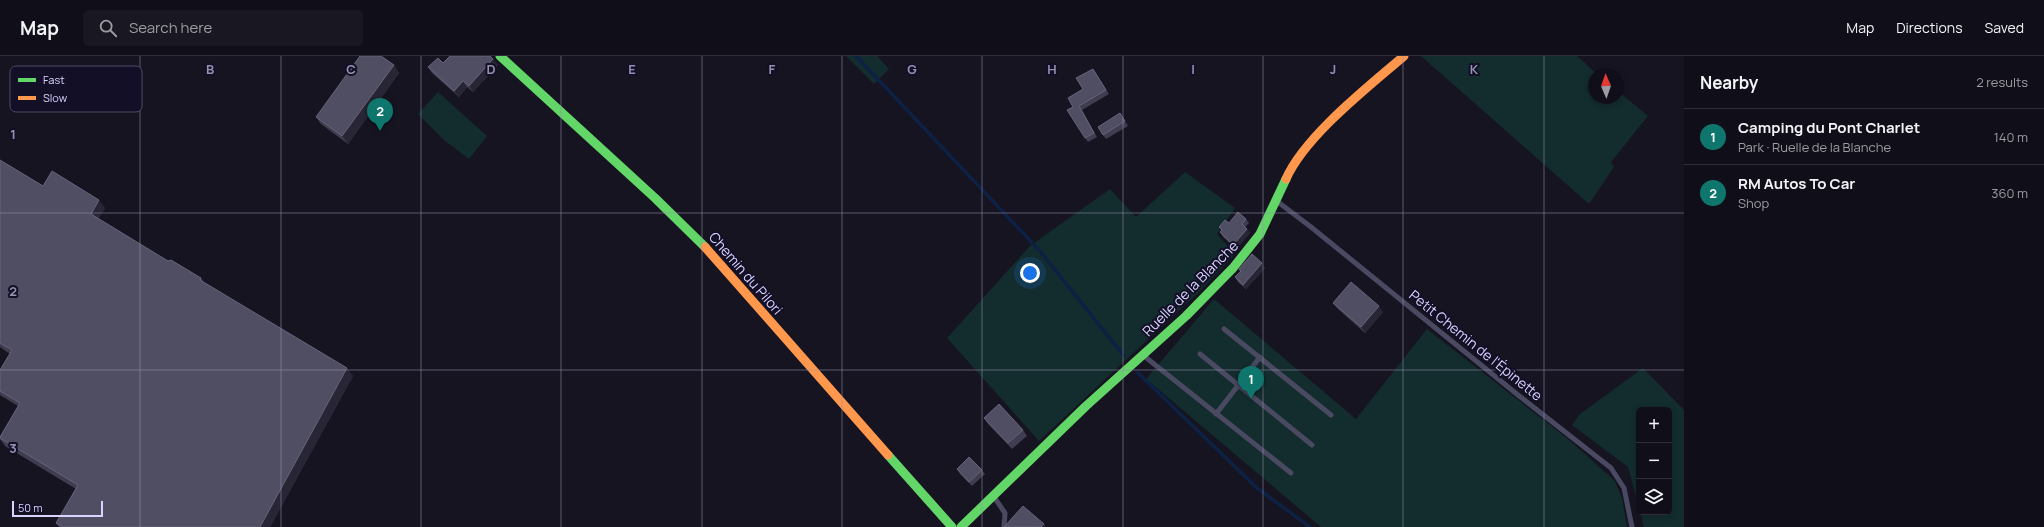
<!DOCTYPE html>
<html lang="en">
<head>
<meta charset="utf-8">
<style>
  :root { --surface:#100f19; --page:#191822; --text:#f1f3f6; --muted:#9c9ca2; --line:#302f38; --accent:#0f766e }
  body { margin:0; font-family:Manrope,sans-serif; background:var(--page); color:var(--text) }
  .controls { position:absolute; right:12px; bottom:12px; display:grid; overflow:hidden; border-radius:6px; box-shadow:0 2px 6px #0003 }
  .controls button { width:36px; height:36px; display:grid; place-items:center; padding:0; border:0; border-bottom:1px solid var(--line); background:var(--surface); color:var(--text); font:20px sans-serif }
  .compass { position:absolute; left:1588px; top:12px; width:36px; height:36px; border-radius:50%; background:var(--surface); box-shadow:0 2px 6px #0003; rotate:358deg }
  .scale { position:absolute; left:12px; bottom:10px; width:91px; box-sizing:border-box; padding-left:4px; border:2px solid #d9d4ff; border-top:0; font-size:11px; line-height:14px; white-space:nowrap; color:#d9d4ff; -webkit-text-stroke:3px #130f26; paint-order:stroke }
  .you { position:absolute; left:1030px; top:217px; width:14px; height:14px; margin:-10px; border:3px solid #fff; border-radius:50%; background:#1a73e8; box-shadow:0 0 0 6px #1a73e833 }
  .badge { display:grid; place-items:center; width:26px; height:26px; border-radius:50%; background:var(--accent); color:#fff; font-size:13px; font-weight:700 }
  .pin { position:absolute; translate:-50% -33px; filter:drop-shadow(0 1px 2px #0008) }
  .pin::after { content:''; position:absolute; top:21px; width:14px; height:12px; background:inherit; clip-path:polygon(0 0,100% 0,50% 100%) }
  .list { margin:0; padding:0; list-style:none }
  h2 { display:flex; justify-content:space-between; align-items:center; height:52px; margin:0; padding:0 16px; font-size:17px }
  h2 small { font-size:13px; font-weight:400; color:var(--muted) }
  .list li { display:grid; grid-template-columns:26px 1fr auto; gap:12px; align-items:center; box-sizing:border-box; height:56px; padding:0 16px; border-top:1px solid var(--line) }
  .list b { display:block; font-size:15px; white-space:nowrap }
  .list p { margin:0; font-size:13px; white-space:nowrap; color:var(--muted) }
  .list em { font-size:13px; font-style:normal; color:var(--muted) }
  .icon { flex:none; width:22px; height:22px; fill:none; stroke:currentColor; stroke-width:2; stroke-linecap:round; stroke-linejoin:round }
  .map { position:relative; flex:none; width:1684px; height:471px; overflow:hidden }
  header { display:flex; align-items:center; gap:24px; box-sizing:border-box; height:56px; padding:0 20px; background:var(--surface); border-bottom:1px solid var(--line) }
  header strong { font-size:19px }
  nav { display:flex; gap:22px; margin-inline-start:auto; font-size:14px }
  .search { width:280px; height:36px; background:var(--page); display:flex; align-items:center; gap:10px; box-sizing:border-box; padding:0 14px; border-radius:6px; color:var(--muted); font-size:15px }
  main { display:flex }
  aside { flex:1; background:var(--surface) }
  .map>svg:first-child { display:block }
  .green { fill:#132c2d }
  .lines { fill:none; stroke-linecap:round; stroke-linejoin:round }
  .stream { stroke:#0d2144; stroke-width:3.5 }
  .lane { stroke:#4a4962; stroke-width:5 }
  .fast { stroke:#63d668; stroke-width:9 }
  .slow { stroke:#ff974d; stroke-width:9 }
  .wall { fill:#403d50 }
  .shaded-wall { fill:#282635 }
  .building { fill:#504e63; stroke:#66637b }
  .grid { fill:none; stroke:#9591b1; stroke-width:1; stroke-opacity:0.55 }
  .labels { text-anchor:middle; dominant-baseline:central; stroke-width:4; stroke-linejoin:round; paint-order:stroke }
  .street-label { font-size:14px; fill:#d9d4ff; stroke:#130f26 }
  .key { fill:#130f26; stroke:#4e4a67; stroke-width:1 }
  .key-label { font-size:11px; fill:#d9d4ff }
  .grid-label { font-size:13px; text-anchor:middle; font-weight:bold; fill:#9591b1; stroke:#130f26; stroke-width:4; stroke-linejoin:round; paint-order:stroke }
</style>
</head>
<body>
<header>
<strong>Map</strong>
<div class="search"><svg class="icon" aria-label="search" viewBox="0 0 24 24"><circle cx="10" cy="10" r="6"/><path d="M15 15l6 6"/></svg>Search here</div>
<nav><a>Map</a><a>Directions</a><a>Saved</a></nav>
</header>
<main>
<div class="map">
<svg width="1684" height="471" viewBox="0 0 1684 471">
  <rect width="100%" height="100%" fill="#161421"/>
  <g class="green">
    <polygon points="846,0 877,0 889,13 874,28"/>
    <polygon points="1421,0 1577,0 1597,18 1594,18 1594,42 1618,42 1618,35 1648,60 1611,106 1614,111 1589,148"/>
    <polygon points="438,36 487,80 469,103 444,84 418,58"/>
    <polygon points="1185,116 1235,152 1217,178 1235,198 1200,235 1039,385 947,282 1030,190 1110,133 1136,161"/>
    <polygon points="1214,243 1356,363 1427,273 1568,383 1615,425 1622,442 1627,471 1321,471 1146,323"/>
    <polygon points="1643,312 1684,354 1684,471 1644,471 1640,456 1669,456 1669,354 1639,354 1639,451 1628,411 1572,369 1580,358"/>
  </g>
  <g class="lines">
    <g class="stream">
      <polyline points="856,0 1039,194 1124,300"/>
      <polyline points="1138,317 1257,432 1310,471"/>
    </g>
    <g class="lane">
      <polyline points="1278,146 1311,171 1518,339 1611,412 1624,432 1632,471"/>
      <polyline points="1224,273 1331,359"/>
      <polyline points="1200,298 1312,389"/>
      <polyline points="1144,300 1291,417"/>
      <polyline points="1216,358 1260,301"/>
      <polyline points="994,441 1005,457 1004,471"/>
    </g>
    <g class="fast">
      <polyline points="500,0 655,142 705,191"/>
      <polyline points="888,399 952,471"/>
      <polyline points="961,471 1086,350 1186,260 1233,212 1260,178 1286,123"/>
    </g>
    <g class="slow">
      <path d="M1286 123C1305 80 1368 31 1404 0"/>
      <polyline points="705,191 888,399"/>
    </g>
  </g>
  <g class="wall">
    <polygon points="443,7 498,9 473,36 467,31 459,41 432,17 428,11"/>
    <polygon points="394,9 399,17 348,88 321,68 316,61"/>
    <polygon points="1093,13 1109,38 1082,54 1097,81 1088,86 1085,82 1073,51 1083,33"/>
    <polygon points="1120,57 1128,70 1106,83 1103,79"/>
    <polygon points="0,104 43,130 105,152 98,163 168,205 201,222 204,226 353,320 270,471 59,471 56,467 76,433 5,390 0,383 0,381 18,350 0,339 0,314 10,298 0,291"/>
    <polygon points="1246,163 1249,167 1245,171 1250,177 1236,193 1223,181 1220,176 1222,175 1219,171 1229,167"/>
    <polygon points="1265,212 1246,233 1238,226 1235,221 1240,216 1239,213"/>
    <polygon points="1333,247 1383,256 1365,277 1338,253"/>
    <polygon points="984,362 1023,374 1027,380 1012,393 988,368"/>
    <polygon points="957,413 982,414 985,418 972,430 960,418"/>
  </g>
  <g class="shaded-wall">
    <polygon points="493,3 498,9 473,36 469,30"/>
    <polygon points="394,9 399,17 348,88 342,80"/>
    <polygon points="463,25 467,31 459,41 454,35"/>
    <polygon points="99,144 105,152 96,166 91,158"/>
    <polygon points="1247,173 1250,177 1236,193 1233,189"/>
    <polygon points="1262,207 1265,212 1246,233 1243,229"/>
    <polygon points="1379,250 1383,256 1365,277 1361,271"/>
    <polygon points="347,312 353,320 270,471 260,471"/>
    <polygon points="1044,468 1046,471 1041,471"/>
  </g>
  <g class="building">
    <polygon points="360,0 381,0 394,9 342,80 316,61"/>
    <polygon points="450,0 490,0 493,3 469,30 463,25 454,35 428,11 438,2 443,7"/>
    <polygon points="1093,13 1106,34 1079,50 1094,77 1085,82 1067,54 1073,51 1068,42 1083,33 1076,22"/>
    <polygon points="1120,57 1125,65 1103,79 1098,71"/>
    <polygon points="0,104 43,130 52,115 99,144 91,158 168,205 171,204 201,222 200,224 347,312 260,471 63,471 56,467 78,429 0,382 0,381 20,347 0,335 0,314 12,294 0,287"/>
    <polygon points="1238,156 1246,163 1242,168 1247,173 1233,189 1220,176 1222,174 1219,171 1225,164 1229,167"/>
    <polygon points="1252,198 1262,207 1243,229 1235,221 1241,215 1239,213"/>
    <polygon points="1351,226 1379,250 1361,271 1333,247"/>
    <polygon points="999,348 1023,374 1008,387 984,362"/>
    <polygon points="969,401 982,414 969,426 957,413"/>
    <polygon points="1023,450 1044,468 1041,471 1004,471"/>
  </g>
  <path class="grid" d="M140 0V471M281 0V471M421 0V471M561 0V471M702 0V471M842 0V471M982 0V471M1123 0V471M1263 0V471M1403 0V471M1544 0V471M0 157H1684M0 314H1684"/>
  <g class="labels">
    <g class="street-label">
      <text transform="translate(746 217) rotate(49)">Chemin du Pilori</text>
      <text transform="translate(1190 232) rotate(-45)">Ruelle de la Blanche</text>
      <text transform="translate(1476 289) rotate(39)">Petit Chemin de l'Épinette</text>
    </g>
  </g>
  <rect x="10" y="10" width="132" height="46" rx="6" class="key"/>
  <rect x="18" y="22" width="18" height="4" fill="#63d668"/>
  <rect x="18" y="40" width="18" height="4" fill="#ff974d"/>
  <g class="key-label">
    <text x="43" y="28">Fast</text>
    <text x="43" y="46">Slow</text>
  </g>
  <g class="grid-label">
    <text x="210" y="18">B</text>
    <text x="351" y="18">C</text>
    <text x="491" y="18">D</text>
    <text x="632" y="18">E</text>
    <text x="772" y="18">F</text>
    <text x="912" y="18">G</text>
    <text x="1052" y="18">H</text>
    <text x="1193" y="18">I</text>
    <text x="1333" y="18">J</text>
    <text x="1474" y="18">K</text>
    <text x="13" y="83">1</text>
    <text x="13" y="240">2</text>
    <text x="13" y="397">3</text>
  </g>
</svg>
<div class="controls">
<button>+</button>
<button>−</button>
<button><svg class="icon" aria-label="layers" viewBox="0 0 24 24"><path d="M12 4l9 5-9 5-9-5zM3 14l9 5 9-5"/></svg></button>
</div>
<svg class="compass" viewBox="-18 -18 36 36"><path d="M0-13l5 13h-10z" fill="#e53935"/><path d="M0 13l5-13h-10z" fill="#9c9ca2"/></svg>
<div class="scale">50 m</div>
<div class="you"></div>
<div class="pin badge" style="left:1251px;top:343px">1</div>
<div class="pin badge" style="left:380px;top:75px">2</div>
</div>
<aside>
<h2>Nearby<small>2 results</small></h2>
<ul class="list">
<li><span class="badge">1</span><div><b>Camping du Pont Charlet</b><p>Park · Ruelle de la Blanche</p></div><em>140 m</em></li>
<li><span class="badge">2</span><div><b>RM Autos To Car</b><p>Shop</p></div><em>360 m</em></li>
</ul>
</aside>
</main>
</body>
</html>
